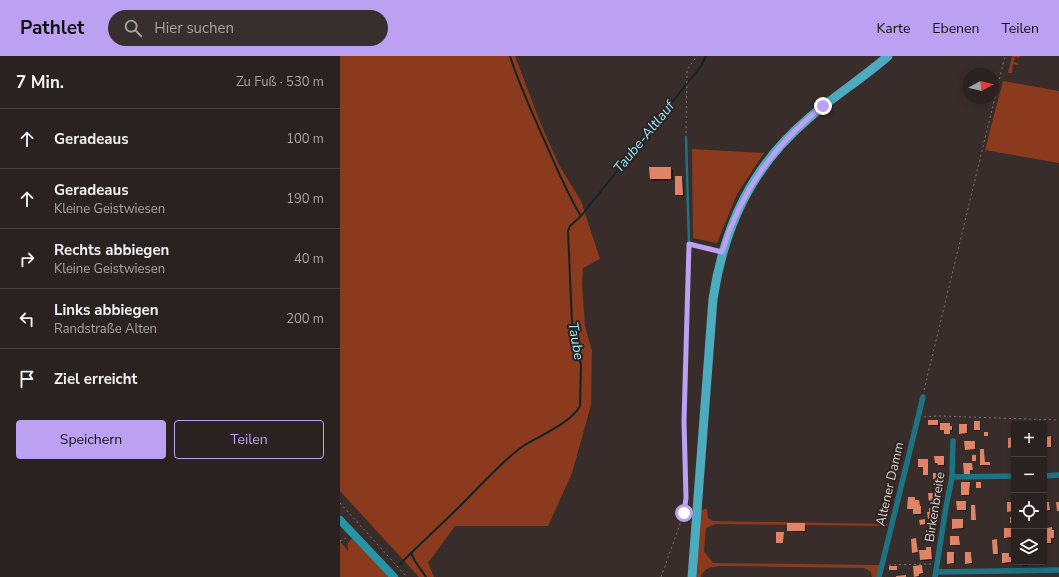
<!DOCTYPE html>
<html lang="de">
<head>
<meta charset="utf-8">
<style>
  :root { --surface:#2a2220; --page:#362f2d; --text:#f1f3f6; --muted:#a5a4a5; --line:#463f3e; --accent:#bca0f2 }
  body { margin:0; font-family:"Nunito Sans",sans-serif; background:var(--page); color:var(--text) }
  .controls { position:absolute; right:12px; bottom:12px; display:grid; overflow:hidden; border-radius:4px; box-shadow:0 2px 6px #0003 }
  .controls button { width:36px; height:36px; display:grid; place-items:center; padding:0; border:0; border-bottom:1px solid var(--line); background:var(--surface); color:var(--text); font:20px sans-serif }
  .compass { position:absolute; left:623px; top:12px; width:36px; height:36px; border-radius:50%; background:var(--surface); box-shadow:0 2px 6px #0003; rotate:82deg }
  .stop { position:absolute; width:12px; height:12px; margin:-9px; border:3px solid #bca0f2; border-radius:50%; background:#fff }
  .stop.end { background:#bca0f2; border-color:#fff; box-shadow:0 1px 4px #0008 }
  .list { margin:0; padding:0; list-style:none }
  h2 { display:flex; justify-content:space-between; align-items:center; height:52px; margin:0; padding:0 16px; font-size:17px }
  h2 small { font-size:13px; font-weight:400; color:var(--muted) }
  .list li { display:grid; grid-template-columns:26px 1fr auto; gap:12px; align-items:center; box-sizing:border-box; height:60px; padding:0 16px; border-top:1px solid var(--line) }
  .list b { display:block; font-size:15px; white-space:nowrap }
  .list p { margin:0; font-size:13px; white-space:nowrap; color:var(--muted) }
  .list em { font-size:13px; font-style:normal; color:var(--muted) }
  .actions { display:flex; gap:8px; padding:12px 16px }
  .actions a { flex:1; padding:9px 0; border:1px solid var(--accent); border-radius:4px; text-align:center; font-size:14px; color:var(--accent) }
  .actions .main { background:var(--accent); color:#111 }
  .icon { flex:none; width:22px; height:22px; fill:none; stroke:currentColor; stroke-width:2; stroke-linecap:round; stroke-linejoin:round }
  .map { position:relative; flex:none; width:719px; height:521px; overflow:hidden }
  header { display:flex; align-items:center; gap:24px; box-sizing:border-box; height:56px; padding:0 20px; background:var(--accent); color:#111 }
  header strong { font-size:19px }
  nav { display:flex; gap:22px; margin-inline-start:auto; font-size:14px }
  .search { width:280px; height:36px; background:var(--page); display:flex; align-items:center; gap:10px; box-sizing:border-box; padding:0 14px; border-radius:22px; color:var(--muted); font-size:15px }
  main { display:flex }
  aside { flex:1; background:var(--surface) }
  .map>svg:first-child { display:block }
  .green { fill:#8c3a1d }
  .shadow { fill:#0007 }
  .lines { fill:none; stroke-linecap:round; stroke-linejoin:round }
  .stream { stroke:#132428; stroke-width:2 }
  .building { fill:#df8466 }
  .path { stroke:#7d7471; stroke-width:1; stroke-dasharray:2 3; stroke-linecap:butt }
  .lane { stroke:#1c7382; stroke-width:2.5 }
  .street { stroke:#1c7382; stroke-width:5.5 }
  .secondary { stroke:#2694a7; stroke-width:8 }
  .primary { stroke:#4dabbe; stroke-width:9 }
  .route { stroke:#bca0f2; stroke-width:5 }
  .labels { text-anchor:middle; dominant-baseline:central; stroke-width:4; stroke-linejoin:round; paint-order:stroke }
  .street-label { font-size:13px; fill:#dcd5d2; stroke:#2e2320 }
  .water-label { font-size:14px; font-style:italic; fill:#8ee8fa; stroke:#2e2320 }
</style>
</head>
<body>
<header>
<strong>Pathlet</strong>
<div class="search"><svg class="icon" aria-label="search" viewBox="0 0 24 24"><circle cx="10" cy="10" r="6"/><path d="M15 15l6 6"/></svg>Hier suchen</div>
<nav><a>Karte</a><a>Ebenen</a><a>Teilen</a></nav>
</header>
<main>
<aside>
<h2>7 Min.<small>Zu Fuß · 530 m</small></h2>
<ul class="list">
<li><svg class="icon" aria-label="ahead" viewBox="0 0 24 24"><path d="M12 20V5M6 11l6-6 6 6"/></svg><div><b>Geradeaus</b></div><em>100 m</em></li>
<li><svg class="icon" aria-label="ahead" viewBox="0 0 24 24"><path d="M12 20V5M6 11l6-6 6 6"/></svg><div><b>Geradeaus</b><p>Kleine Geistwiesen</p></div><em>190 m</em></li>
<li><svg class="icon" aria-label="right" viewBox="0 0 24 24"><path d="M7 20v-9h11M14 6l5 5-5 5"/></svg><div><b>Rechts abbiegen</b><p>Kleine Geistwiesen</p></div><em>40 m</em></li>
<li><svg class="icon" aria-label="left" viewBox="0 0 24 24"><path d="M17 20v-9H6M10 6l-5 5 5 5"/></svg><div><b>Links abbiegen</b><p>Randstraße Alten</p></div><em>200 m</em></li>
<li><svg class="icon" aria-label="arrive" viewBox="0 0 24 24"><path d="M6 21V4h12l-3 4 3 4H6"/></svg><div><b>Ziel erreicht</b></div></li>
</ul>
<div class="actions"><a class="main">Speichern</a><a>Teilen</a></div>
</aside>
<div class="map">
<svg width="719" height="521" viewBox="0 0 719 521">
  <rect width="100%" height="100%" fill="#382d2a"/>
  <g class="green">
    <polygon points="0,0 175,0 200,66 219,109 241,145 260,203 243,212 242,228 245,270 252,295 251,349 232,417 208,470 115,470 88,507 94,521 79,521 0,435"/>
    <polygon points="672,0 680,0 679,2 675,1 674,6 678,7 678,9 673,8 672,17 668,17"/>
    <polygon points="663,25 719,35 719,107 645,94"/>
    <polygon points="352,93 424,97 397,138 377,187 353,182"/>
    <path d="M364 453H367L368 462 373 465 547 468 548 470 376 468 366 472 364 495 373 507 540 509 537 521H532L531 516 524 512 379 510C370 511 364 512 361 521H357L360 456Z"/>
    <polygon points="12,482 49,521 0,521 0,485 8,495 8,487"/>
  </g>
  <g class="shadow">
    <polygon points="331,112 333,114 333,124 313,125 311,123"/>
    <polygon points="342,121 343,122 344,140 338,140 336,139"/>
    <polygon points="598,365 599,368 610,368 611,370 613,372 613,375 611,375 611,378 606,378 605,374 601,374 601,370 591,370 589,369"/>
    <polygon points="640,366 641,367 641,374 636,375 635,373"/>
    <polygon points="627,369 628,370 628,378 622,378 620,377"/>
    <polygon points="711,381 712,383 712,391 708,392 706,390"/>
    <polygon points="635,386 636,387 636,394 627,394 626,393"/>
    <polygon points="641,394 645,395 645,407 650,407 650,409 642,410 641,409"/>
    <polygon points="596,401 603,401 604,402 605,410 600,410 596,407"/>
    <polygon points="632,408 633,409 633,415 631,415 631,419 626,419 625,418"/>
    <polygon points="602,418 603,419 603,427 598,427 597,425 594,423"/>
    <polygon points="630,427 631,428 630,440 624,440 622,439"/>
    <polygon points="589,438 599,438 600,439 600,447 591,447 590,446"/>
    <polygon points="574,442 575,445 579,446 580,451 582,452 582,459 575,459 574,454 568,452"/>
    <polygon points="626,446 627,447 627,455 619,455 618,453"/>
    <polygon points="704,447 709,447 710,448 711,455 705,456 704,454"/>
    <polygon points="593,453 593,456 598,457 598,463 590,464 589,463"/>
    <polygon points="622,464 623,465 624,473 614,474 613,472"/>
    <polygon points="465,468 466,470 466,476 449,475 448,474"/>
    <polygon points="712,472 715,476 715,483 712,483 712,488 706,488 705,487"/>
    <polygon points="671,473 672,474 672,482 667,483 665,481"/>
    <polygon points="594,476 596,484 587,485 586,484"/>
    <polygon points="443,477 444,478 444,487 438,487 437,486"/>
    <polygon points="619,481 620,482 620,490 613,490 611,489"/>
    <polygon points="576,483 577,484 578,497 575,498 573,496"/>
    <polygon points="657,484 658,486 659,499 656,499 654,498"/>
    <polygon points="591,492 592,493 593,504 582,505 581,504"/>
    <polygon points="614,497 615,498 615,508 610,508 608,507"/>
    <polygon points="631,497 632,498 633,508 627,508 626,507"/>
    <polygon points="669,498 670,502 672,502 672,506 665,508 663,506"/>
    <polygon points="682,506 688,506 688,510 683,510"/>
    <polygon points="582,510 584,518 580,518 580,521 576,521 575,520"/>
  </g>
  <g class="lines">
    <g class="stream">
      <polyline points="241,160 361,10 366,0"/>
      <polyline points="71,497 75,505 86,521"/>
      <path d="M60 508C81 487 103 467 123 447 143 427 161 406 183 390 199 380 231 367 240 350L241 309 232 266 228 175 230 170 241 160C225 134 214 105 201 77 190 51 178 26 170 0"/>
    </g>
  </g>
  <g class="building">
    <polygon points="309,111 331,111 331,123 310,123"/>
    <polygon points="335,120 342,120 343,139 335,139"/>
    <rect x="588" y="364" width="10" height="5"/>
    <rect x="634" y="365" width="6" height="9"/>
    <polygon points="600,367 610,367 610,370 612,370 612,374 610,374 610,378 604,378 604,374 600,374"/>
    <polygon points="619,368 627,368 627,377 619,378"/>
    <polygon points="671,370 674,370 674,377 672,377"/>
    <rect x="644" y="376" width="4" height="4"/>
    <polygon points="711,380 711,391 705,391 705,381"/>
    <polygon points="674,381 674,391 668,392 668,382"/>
    <polygon points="624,385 635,385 635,393 625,394"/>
    <polygon points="640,393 644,393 645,406 650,406 650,409 640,409"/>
    <rect x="632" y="399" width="4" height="6"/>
    <polygon points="594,400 604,400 604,409 598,409 597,407 595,407"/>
    <polygon points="578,403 588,403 588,419 583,419 583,411 578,411"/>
    <polygon points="623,407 632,407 633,414 630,414 630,418 624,418"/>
    <polygon points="593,417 602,417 602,426 596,427 596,424 593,424"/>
    <polygon points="621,426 630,426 629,439 621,439"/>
    <rect x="636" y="426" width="5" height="6"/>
    <polygon points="588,437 599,437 599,446 589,446"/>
    <polygon points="568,441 575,441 575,444 579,444 580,450 581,450 581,458 573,458 573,453 567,453"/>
    <polygon points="616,445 626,445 626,454 617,454"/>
    <polygon points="667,446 674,446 674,455 667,456"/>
    <polygon points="704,446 709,446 710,454 704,455"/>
    <polygon points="716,446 719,446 719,455 717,455"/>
    <polygon points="631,449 635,449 636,464 631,464"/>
    <polygon points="589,452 593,452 593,455 597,455 597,462 595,462 595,465 590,465 590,463 588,463 587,456 589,456"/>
    <rect x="670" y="461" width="4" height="6"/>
    <polygon points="585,463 585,468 580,469 579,464"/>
    <polygon points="612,463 623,463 623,472 612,473"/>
    <rect x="447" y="467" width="18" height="8"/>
    <polygon points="712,471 712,474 714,474 714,482 711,482 711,487 704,487 704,477 707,477 707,472"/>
    <polygon points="664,472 671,472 672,481 664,482"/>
    <polygon points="594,475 595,483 585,484 584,476"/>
    <polygon points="436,476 444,476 443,487 436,487"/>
    <polygon points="610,480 619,480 620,489 610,489"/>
    <polygon points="576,482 578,496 572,497 571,483"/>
    <polygon points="657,483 658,498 653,498 652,484"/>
    <polygon points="586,491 591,491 592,503 580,504 579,494 586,494"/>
    <polygon points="607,496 614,496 614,507 607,508"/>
    <polygon points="625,496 631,496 632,507 625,508"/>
    <polygon points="662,497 669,497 669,501 672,501 672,506 662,507"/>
    <rect x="681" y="506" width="6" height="3"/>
    <polygon points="582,509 583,517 579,518 579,520 574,521 573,510"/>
    <rect x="549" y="510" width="8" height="4"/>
    <polygon points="566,519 566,521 556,521 556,520"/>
  </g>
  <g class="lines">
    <g class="path">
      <polyline points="346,77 347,14 357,0"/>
      <polyline points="584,334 665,0"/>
      <polyline points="584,361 599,360 719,364"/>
      <polyline points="0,447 67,521"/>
      <polyline points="0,485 6,482"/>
      <polyline points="549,509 591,508"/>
      <polyline points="321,521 344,457 346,442 344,370"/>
    </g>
    <g class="lane">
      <polyline points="349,188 381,196"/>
      <polyline points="344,365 349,188 346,81"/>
    </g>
    <g class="street">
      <polyline points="704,420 719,419"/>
      <polyline points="612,421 674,420"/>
      <polyline points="596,516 719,514"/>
      <polyline points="539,521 583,341"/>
      <polyline points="595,521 606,451 612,421 613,385"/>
    </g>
    <polyline class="secondary" points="0,464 54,521"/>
    <path class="primary" d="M352 521 373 243C384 170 412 110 469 62 494 40 523 22 548 0"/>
  </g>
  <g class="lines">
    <path class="route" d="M344 457 346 442 344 365 349 188 382 196C401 135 433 90 483 50"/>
  </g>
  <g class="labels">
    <g class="street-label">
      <text transform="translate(550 428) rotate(-77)">Altener Damm</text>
      <text transform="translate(595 451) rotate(-81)">Birkenbreite</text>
    </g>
    <g class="water-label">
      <text transform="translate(304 81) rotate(-51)">Taube-Altlauf</text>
      <text transform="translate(236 285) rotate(80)">Taube</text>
    </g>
  </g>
</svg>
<div class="controls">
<button>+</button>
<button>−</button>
<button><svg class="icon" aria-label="locate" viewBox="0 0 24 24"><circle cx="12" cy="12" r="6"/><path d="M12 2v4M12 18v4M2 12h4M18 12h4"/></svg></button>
<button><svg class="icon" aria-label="layers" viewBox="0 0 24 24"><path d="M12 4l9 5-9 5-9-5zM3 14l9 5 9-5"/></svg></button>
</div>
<svg class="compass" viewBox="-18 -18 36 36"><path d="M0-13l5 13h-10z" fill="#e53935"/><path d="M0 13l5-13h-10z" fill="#a5a4a5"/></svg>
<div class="stop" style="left:344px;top:457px"></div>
<div class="stop end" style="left:483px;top:50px"></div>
</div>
</main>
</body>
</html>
